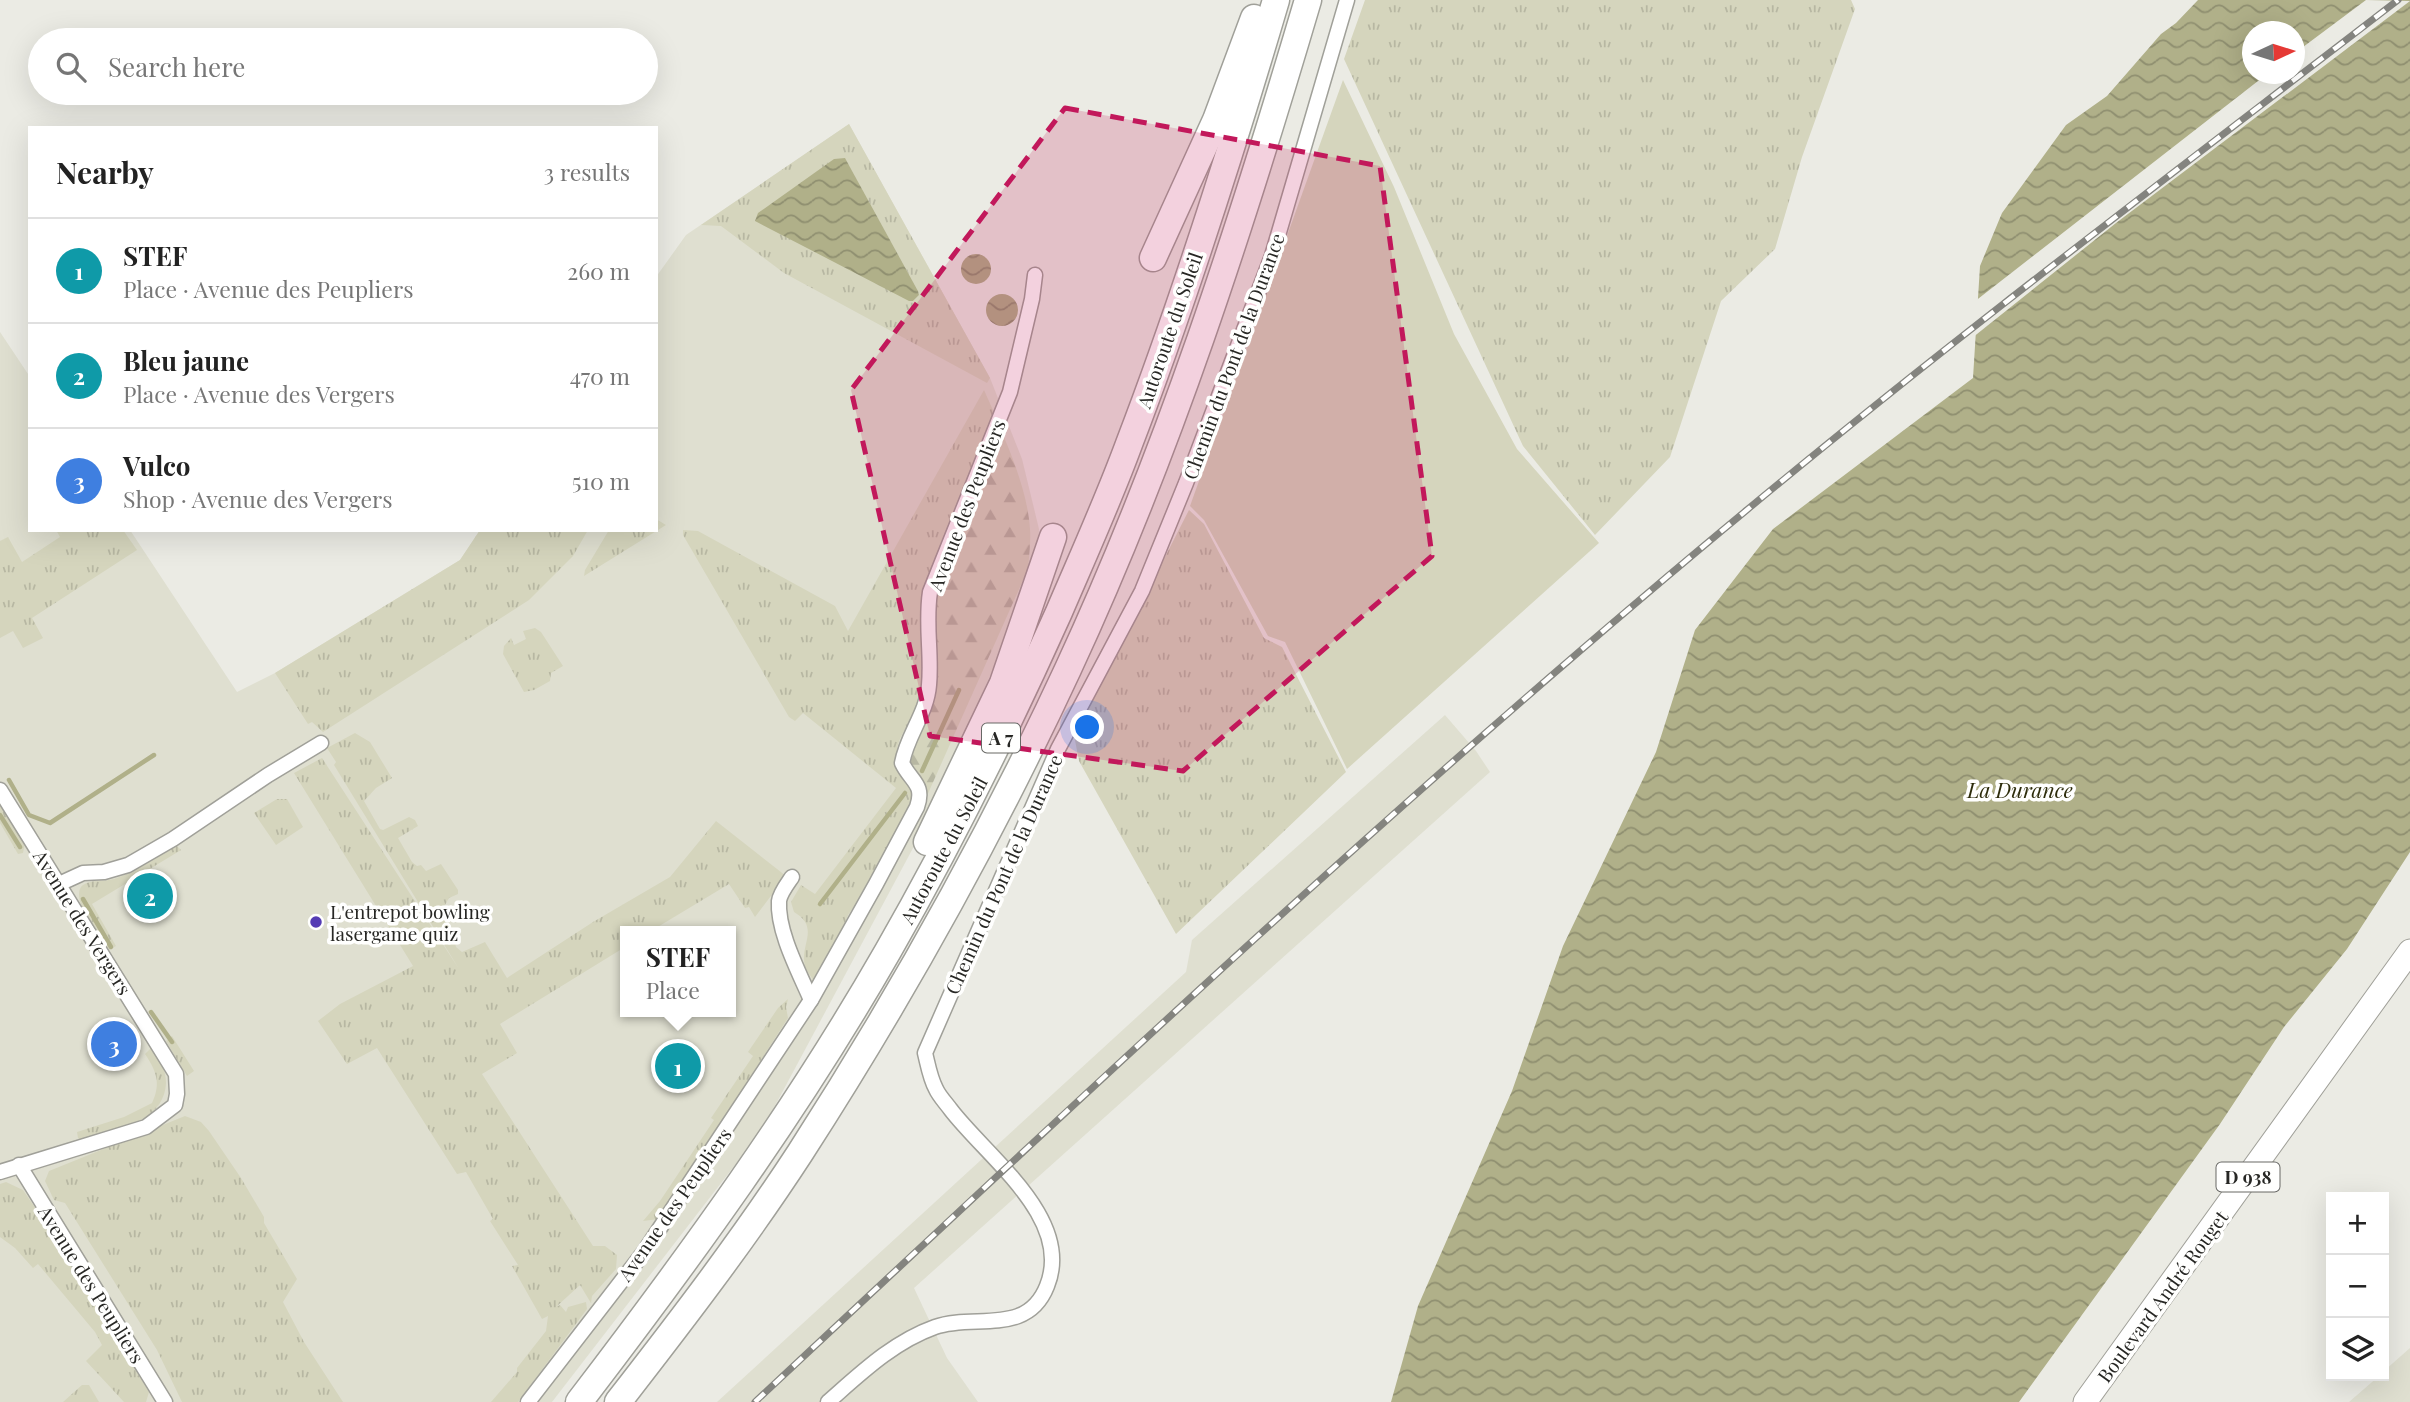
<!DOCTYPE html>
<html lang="en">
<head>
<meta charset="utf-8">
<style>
  :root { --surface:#fff; --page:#f6f6f6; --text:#222; --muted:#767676; --line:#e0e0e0; --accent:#553cb4 }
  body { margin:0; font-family:"Playfair Display",serif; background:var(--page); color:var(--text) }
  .controls { position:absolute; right:21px; bottom:21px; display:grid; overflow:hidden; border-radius:0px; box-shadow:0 7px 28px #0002 }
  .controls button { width:63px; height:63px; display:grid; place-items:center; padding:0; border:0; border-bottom:2px solid var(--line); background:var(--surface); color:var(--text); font:35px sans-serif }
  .compass { position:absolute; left:2242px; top:21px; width:63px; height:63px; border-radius:50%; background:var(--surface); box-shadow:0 7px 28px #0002; rotate:86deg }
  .you { position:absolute; left:1088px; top:728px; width:24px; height:24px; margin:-18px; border:5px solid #fff; border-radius:50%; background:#1a73e8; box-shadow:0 0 0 10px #1a73e833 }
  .badge { display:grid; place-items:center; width:46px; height:46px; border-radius:50%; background:var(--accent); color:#fff; font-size:23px; font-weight:700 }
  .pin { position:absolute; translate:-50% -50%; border:4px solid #fff; box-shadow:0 2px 7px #0006 }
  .popup { position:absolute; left:620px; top:926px; width:116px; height:91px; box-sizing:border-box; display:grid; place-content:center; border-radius:0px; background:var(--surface); filter:drop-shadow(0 2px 5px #0005); font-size:23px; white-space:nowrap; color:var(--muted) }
  .popup b { font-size:26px; color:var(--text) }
  .popup::after { content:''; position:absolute; left:50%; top:100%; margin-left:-14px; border:14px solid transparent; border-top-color:var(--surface) }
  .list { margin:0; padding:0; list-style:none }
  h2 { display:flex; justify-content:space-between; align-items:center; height:91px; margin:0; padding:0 28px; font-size:30px }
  h2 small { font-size:23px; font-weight:400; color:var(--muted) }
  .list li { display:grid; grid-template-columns:46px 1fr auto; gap:21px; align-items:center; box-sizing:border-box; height:105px; padding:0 28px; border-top:2px solid var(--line) }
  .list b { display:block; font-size:26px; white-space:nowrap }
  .list p { margin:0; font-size:23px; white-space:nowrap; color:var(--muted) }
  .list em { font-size:23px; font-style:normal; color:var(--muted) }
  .icon { flex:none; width:38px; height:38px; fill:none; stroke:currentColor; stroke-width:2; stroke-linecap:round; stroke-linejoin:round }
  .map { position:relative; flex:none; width:2410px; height:1402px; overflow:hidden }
  .search { position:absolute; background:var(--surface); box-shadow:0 7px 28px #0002; left:28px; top:28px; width:630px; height:77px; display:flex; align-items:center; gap:18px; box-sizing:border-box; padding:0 24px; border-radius:38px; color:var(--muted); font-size:26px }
  .panel { position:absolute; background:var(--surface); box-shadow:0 7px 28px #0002; left:28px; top:126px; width:630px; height:406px; border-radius:0px }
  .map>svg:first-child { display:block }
  .built { fill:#dfdfd0; fill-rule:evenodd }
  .grass { fill:url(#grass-tufts); fill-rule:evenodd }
  .forest { fill:url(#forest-firs) }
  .pitch { fill:#d5d5bd }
  .water { fill:url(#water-waves); fill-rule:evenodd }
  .pier { fill:#ebebe4 }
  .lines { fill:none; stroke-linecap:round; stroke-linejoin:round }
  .stream { stroke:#b0b089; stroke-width:4.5 }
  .street-casing { stroke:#a0a099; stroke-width:17 }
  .primary-casing { stroke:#a0a099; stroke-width:25 }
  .highway-casing { stroke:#a0a099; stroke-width:29 }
  .street { stroke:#fff; stroke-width:14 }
  .primary { stroke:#fff; stroke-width:23 }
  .highway { stroke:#fff; stroke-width:26 }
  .rail-casing { stroke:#84847f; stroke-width:7 }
  .rail { stroke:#fffffe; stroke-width:4.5; stroke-dasharray:13; stroke-linecap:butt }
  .marked { fill:#c2185b; fill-opacity:0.2; stroke:#c2185b; stroke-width:5; stroke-dasharray:14 9; stroke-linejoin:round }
  .poi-dot { fill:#553cb4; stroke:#fffffe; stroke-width:2.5 }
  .labels { text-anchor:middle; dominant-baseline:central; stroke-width:7; stroke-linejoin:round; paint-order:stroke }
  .shield { fill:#fffffe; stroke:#686865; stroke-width:2 }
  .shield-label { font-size:18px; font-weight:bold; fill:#272724 }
  .street-label { font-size:19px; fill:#272724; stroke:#fffffe }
  .poi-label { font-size:19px; fill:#272724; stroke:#fffffe; text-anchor:start }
  .water-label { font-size:21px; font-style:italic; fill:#2d2c0b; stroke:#fffffe }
</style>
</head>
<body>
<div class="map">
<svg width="2410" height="1402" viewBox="0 0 2410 1402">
  <defs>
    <pattern id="grass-tufts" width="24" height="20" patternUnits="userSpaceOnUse" patternTransform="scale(1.75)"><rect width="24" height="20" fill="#d5d5bd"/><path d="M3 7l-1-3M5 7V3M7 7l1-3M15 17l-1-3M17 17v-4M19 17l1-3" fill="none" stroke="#b7b7a2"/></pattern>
    <pattern id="forest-firs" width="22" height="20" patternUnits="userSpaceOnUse" patternTransform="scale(1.75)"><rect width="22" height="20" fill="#d5d5bd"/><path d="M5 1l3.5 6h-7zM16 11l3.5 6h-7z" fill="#b7b7a2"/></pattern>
    <pattern id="water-waves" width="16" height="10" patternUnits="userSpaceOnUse" patternTransform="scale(1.75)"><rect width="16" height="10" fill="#b0b089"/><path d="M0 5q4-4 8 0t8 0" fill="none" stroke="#8f8f70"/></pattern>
  </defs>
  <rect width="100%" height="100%" fill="#ebebe4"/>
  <g class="built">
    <path d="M849 124 990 378 1022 459 1039 529 1037 569 920 835 762 1130 552 1402H0V332L30 377V530H130L237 692 275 673 460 560 480 530H656V277L686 235ZM626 931H730V1012H626Z"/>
    <polygon points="1445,715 1476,751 1490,772 914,1288 947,1358 978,1402 717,1402 1186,972 1192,940"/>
    <polygon points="2410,1348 2410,1402 2349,1402 2379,1376 2384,1376 2384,1371"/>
  </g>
  <g class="grass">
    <polygon points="1365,0 1851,0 1855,9 1802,157 1775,249 1721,301 1670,457 1595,535 1523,446 1344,59"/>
    <path d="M849 124 990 378 987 383 784 273 721 226 701 225ZM845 158 918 291 919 295 913 301Z"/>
    <path d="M984 390 996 417 925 686C923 695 921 704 917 713 914 720 907 725 904 731 892 752 893 772 913 785L914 802 863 894 848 915 832 954 814 982C812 977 806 971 805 966 799 945 821 928 794 912L791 902 801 885 815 894 896 788 803 713 795 721 789 717 683 535V530L698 531 835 606 848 631Z"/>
    <polygon points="1189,510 1204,524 1264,638 1282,647 1346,772 1176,934 1079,761 1074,735"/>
    <polygon points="656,519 666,525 584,576 585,570 609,530 656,530"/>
    <polygon points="56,530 123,530 137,550 32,618 43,638 23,648 13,631 0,638 0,541 8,537 22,562 60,537"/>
    <polygon points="480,530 588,530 573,556 529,600 323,732 312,722 308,724 275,673 460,560"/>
    <polygon points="535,628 541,632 563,666 551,673 550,681 534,690 524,692 503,654 504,646 511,638 514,645 526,639 523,631"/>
    <polygon points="355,733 370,742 392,778 376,788 364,801 380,829 383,830 409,817 415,820 418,826 398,838 412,862 417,866 421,865 426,871 441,864 458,890 458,894 449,898 442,910 453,935 456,947 462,952 485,942 507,978 593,922 670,877 716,821 786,876 755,917 749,907 745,908 729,884 651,931 626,931 625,947 500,1024 517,1053 482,1074 593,1246 605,1246 617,1255 616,1269 592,1296 591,1303 580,1285 556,1307 560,1305 566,1312 568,1307 586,1302 587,1309 518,1402 491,1402 517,1372 517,1368 546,1331 548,1316 542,1319 512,1266 518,1265 490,1221 493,1219 466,1172 457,1174 377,1048 347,1064 318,1021 340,1004 413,966 294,773 322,758 459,969 334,765 336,762 327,748"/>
    <polygon points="277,799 287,799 303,827 276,845 254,813"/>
    <polygon points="0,804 25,843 23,853 18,854 0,823"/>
    <path d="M176 845 181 850 92 904 116 946 107 951C100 939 68 896 83 885 91 879 105 882 114 879 136 872 157 857 176 845Z"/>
    <polygon points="788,999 786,1007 788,1018 659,1219 643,1221 660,1201 714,1120 711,1118 753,1056 748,1052 778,1008"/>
    <polygon points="172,1036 194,1071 187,1076 166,1041"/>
    <path d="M151 1048C160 1058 166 1069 166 1083 164 1124 113 1130 82 1141L78 1138 77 1132 124 1117 152 1103C161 1084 157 1072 145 1054Z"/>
    <polygon points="185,1116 201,1122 209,1131 241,1178 264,1217 264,1223 297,1279 283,1302 304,1342 343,1402 182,1402 157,1350 65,1203 54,1200 45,1181 49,1171"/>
    <polygon points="6,1182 23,1190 34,1206 149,1392 146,1402 124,1402 86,1361 102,1345 95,1332 38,1264 33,1268 15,1248 0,1237 0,1184"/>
    <polygon points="82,1385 89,1385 99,1402 63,1402"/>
  </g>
  <path class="forest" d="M1004 437C1016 466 1028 498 1030 529 1031 542 1029 556 1028 569L926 798C929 781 917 777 909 765V749L918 728 935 597 968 512Z"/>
  <polygon class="pitch" points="1343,80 1394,187 1454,334 1517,449 1599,543 1347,769 1285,642 1268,636 1204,520 1190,506"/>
  <g class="water">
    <path d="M2198 0H2410V852L2347 949 2284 1027 2220 1124 2019 1402H1391L1418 1306 1512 1091 1563 946 1656 752 1695 630 1773 529 1973 378 1980 266 2002 213 2066 125 2107 96 2161 34 2176 23ZM2252 32H2294V74H2252Z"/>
    <polygon points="845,158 918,291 919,295 913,301 909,301 755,221 758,213 834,159"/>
    <circle cx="976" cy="269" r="15"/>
    <circle cx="1002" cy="310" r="16"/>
  </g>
  <polygon class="pier" points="2366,0 2410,1 2116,223 1972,338 1974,302 2267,74 2294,74 2295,53"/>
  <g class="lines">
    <g class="stream">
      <polyline points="922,771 959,690"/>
      <polyline points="9,780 29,815 50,823 154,755"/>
      <polyline points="0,815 20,847"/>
      <polyline points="83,899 111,947"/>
      <polyline points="820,904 905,793"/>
      <polyline points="151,1012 172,1042"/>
    </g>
    <defs>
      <g id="street">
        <polyline points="0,790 176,1074 177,1094 175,1105 146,1127 0,1172"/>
        <path d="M792 877C788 883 780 893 779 901 777 931 799 972 811 1000"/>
        <polyline points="59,884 83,873 104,872 128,865 173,839 268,775 321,743"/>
        <polyline points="19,1165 165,1402"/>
        <path d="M528 1402 644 1252 811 1000 876 884 917 807C925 784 911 782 902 763 907 735 927 713 929 685 932 654 925 624 930 592L1010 392 1032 299 1035 275"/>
        <path d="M828 1402C861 1373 893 1342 935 1327 974 1313 1027 1337 1047 1286 1074 1219 988 1158 951 1110 946 1103 939 1096 936 1089 930 1078 928 1065 925 1053L1058 749 1142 591 1186 483 1272 256 1347 0"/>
      </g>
      <polyline id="primary" points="2085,1402 2410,951"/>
      <g id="highway">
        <polyline points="1153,258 1216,120 1254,18"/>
        <polyline points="927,842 1003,683 1053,537"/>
        <path d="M579 1402C690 1257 797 1110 888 951 951 841 1007 728 1059 612 1083 556 1108 501 1129 444 1185 298 1232 149 1276 0"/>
        <path d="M618 1402C681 1321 744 1239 800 1153 900 998 990 837 1068 669 1168 454 1241 227 1308 0"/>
      </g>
    </defs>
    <use href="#street" class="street-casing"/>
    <use href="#primary" class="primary-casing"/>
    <use href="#highway" class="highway-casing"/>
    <use href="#street" class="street"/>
    <use href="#primary" class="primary"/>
    <use href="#highway" class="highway"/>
    <defs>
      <path id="rail" d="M755 1402C1080 1098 1405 793 1748 509 1960 333 2180 168 2398 0"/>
    </defs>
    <use href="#rail" class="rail-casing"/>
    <use href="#rail" class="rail"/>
  </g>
  <path class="marked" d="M1065 108 1380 166 1432 556 1183 771 930 736 851 390Z"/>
  <circle class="poi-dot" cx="316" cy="922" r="7"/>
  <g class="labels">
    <g class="shield">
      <rect x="982" y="723.5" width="38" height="29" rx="5"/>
      <rect x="2216.5" y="1162.5" width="63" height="29" rx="5"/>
    </g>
    <g class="shield-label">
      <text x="1001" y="738">A 7</text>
      <text x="2248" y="1177">D 938</text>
    </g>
    <g class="street-label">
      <text transform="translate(1169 330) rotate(-71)">Autoroute du Soleil</text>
      <text transform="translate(1233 356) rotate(-70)">Chemin du Pont de la Durance</text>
      <text transform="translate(966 505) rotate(-69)">Avenue des Peupliers</text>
      <text transform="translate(943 850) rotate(-62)">Autoroute du Soleil</text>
      <text transform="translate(1003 874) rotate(-66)">Chemin du Pont de la Durance</text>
      <text transform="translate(83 922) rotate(58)">Avenue des Vergers</text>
      <text transform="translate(674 1204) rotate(-55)">Avenue des Peupliers</text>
      <text transform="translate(92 1284) rotate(58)">Avenue des Peupliers</text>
      <text transform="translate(2162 1296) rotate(-54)">Boulevard André Rouget</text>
    </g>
    <g class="poi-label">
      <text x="330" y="911">L'entrepot bowling<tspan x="330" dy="22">lasergame quiz</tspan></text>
    </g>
    <g class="water-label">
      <text x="2020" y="789">La Durance</text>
    </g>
  </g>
</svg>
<div class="controls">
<button>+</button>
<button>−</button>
<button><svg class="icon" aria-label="layers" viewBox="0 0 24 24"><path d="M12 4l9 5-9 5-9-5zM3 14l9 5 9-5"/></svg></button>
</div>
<svg class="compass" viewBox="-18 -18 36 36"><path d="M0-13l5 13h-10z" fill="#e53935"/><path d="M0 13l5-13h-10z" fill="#767676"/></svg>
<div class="you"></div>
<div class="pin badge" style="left:678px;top:1066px;background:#0f9aa8">1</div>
<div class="popup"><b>STEF</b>Place</div>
<div class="pin badge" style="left:150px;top:896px;background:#0f9aa8">2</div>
<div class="pin badge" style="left:114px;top:1044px;background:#3f7fe0">3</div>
<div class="search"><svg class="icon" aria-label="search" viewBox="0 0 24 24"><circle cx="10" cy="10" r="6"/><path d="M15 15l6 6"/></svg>Search here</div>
<section class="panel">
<h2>Nearby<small>3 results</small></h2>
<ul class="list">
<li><span class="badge" style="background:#0f9aa8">1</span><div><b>STEF</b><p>Place · Avenue des Peupliers</p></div><em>260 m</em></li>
<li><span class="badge" style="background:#0f9aa8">2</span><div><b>Bleu jaune</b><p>Place · Avenue des Vergers</p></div><em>470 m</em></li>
<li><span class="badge" style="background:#3f7fe0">3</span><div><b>Vulco</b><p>Shop · Avenue des Vergers</p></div><em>510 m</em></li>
</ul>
</section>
</div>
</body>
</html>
